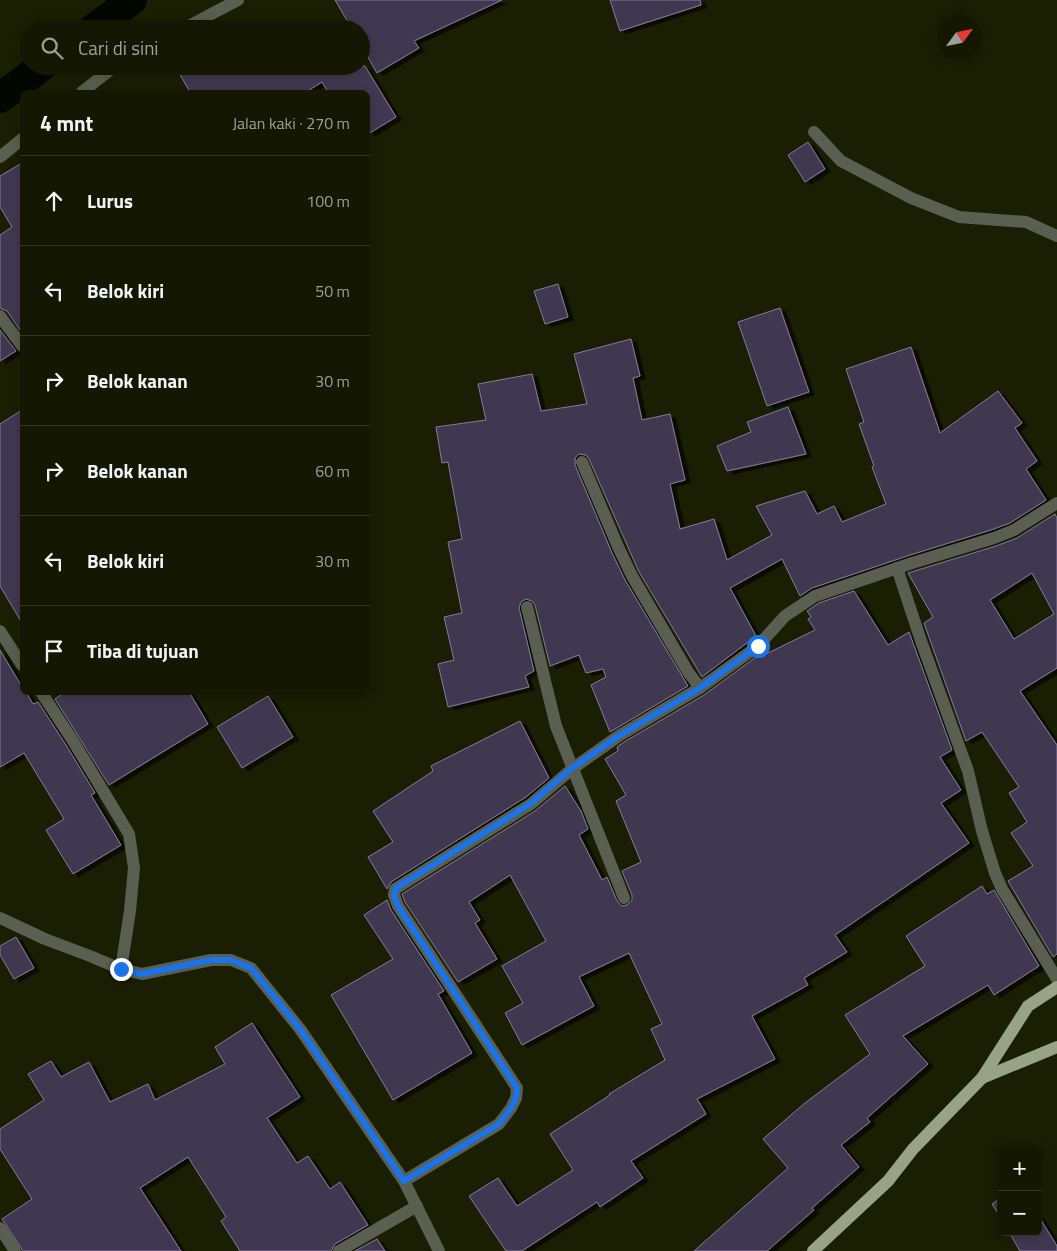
<!DOCTYPE html>
<html lang="id">
<head>
<meta charset="utf-8">
<style>
  :root { --surface:#141702; --page:#212411; --text:#f1f3f6; --muted:#9d9f99; --line:#333624 }
  body { margin:0; font-family:"Titillium Web",sans-serif; background:var(--page); color:var(--text) }
  .controls { position:absolute; right:15px; bottom:15px; display:grid; overflow:hidden; border-radius:8px; box-shadow:0 2px 12px #0003 }
  .controls button { width:45px; height:45px; display:grid; place-items:center; padding:0; border:0; border-bottom:1px solid var(--line); background:var(--surface); color:var(--text); font:25px sans-serif }
  .compass { position:absolute; left:937px; top:15px; width:45px; height:45px; border-radius:50%; background:var(--surface); box-shadow:0 2px 12px #0003; rotate:57deg }
  .stop { position:absolute; width:15px; height:15px; margin:-11px; border:4px solid #1a73e8; border-radius:50%; background:#fff }
  .stop.end { background:#1a73e8; border-color:#fff; box-shadow:0 1px 5px #0008 }
  .list { margin:0; padding:0; list-style:none }
  h2 { display:flex; justify-content:space-between; align-items:center; height:65px; margin:0; padding:0 20px; font-size:21px }
  h2 small { font-size:16px; font-weight:400; color:var(--muted) }
  .list li { display:grid; grid-template-columns:32px 1fr auto; gap:15px; align-items:center; box-sizing:border-box; height:90px; padding:0 20px; border-top:1px solid var(--line) }
  .list b { display:block; font-size:19px; white-space:nowrap }
  .list em { font-size:16px; font-style:normal; color:var(--muted) }
  .icon { flex:none; width:28px; height:28px; fill:none; stroke:currentColor; stroke-width:2; stroke-linecap:round; stroke-linejoin:round }
  .map { position:relative; flex:none; width:1057px; height:1251px; overflow:hidden }
  .search { position:absolute; background:var(--surface); box-shadow:0 2px 12px #0003; left:20px; top:20px; width:350px; height:55px; display:flex; align-items:center; gap:12px; box-sizing:border-box; padding:0 18px; border-radius:28px; color:var(--muted); font-size:19px }
  .panel { position:absolute; background:var(--surface); box-shadow:0 2px 12px #0003; left:20px; top:90px; width:350px; height:605px; border-radius:8px }
  .map>svg:first-child { display:block }
  .lines { fill:none; stroke-linecap:round; stroke-linejoin:round }
  .canal { stroke:#040700; stroke-width:30 }
  .building { fill:#403751; stroke:#847b9b; fill-rule:evenodd; filter:url(#shadow) }
  .street { stroke:#5b5f51; stroke-width:12 }
  .primary { stroke:#9aa285; stroke-width:12 }
  .route { stroke:#1a73e8; stroke-width:6 }
</style>
</head>
<body>
<div class="map">
<svg width="1057" height="1251" viewBox="0 0 1057 1251">
  <defs>
    <filter id="shadow"><feDropShadow dx="5.5" dy="3" stdDeviation="0" flood-color="#0009"/></filter>
  </defs>
  <rect width="100%" height="100%" fill="#1a1f03"/>
  <g class="lines">
    <g class="canal">
      <polyline points="93,29 132,0"/>
      <polyline points="0,98 42,66"/>
    </g>
  </g>
  <g class="building">
    <polygon points="335,0 502,0 414,41 419,48 377,73 361,45 361,29 352,29"/>
    <polygon points="610,0 700,0 701,5 620,31"/>
    <polygon points="179,66 365,66 396,117 368,134 368,92 328,92 322,82 306,92 190,92 176,68"/>
    <polygon points="808,142 825,169 805,182 788,155"/>
    <polygon points="22,163 22,333 7,311 0,308 0,235 12,227 0,207 0,176"/>
    <polygon points="558,284 568,317 545,324 534,291"/>
    <polygon points="780,308 809,392 767,406 738,322"/>
    <polygon points="0,330 16,351 0,361"/>
    <polygon points="631,339 640,376 633,378 642,420 670,414 685,480 670,484 680,529 714,519 727,560 772,535 756,506 805,491 817,514 834,506 842,522 886,504 872,467 874,466 859,424 864,422 846,369 911,347 940,433 998,391 1022,423 1015,428 1037,461 1026,469 1046,500 1010,523 991,530 910,555 812,588 800,596 782,559 730,588 756,636 702,677 639,572 589,459 586,455 579,454 575,458 575,465 612,553 625,580 688,686 610,732 591,685 606,677 603,669 586,673 579,655 550,666 535,605 532,601 526,599 521,602 519,608 534,671 525,676 529,687 448,707 438,664 454,660 444,617 462,613 448,542 462,539 448,462 442,463 436,427 486,420 478,384 532,374 541,411 587,404 574,354"/>
    <polygon points="788,407 806,454 727,471 717,446 751,432 747,422"/>
    <polygon points="22,410 22,623 0,586 0,424"/>
    <path d="M1055 514 1057 518V668L1020 691 1057 745V954L1053 957 1008 881 1033 866 1011 833 1027 822 1009 793 1019 787 982 732 966 741 924 623 933 617 908 573 996 546 1017 538ZM1032 573 1054 614 1014 639 990 600Z"/>
    <polygon points="854,591 888,645 909,632 952,750 940,757 961,790 941,803 969,843 835,935 847,952 804,978 808,985 752,1016 775,1059 697,1099 706,1114 631,1161 643,1178 600,1207 597,1202 522,1251 506,1251 469,1196 498,1178 517,1206 573,1170 550,1134 610,1095 609,1094 665,1060 651,1029 662,1024 629,953 579,977 594,1006 522,1045 505,1013 523,1003 502,966 546,941 510,875 469,902 480,920 475,923 497,959 458,982 405,902 402,894 535,811 565,786 581,811 588,829 579,835 602,880 607,877 617,901 622,906 627,905 632,900 632,895 622,871 641,862 616,801 626,795 605,759 618,751 617,747 624,742 704,695 764,651 766,654 815,630 808,619 811,617 807,611 819,603"/>
    <polygon points="0,650 22,687 22,692 26,692 33,704 38,702 66,745 95,793 91,795 121,845 73,874 46,830 64,819 24,753 0,767"/>
    <polygon points="65,692 189,692 208,724 109,785 55,699"/>
    <polygon points="268,696 293,737 242,768 217,727"/>
    <polygon points="520,721 549,778 526,797 391,882 387,889 368,857 393,842 373,811 433,771 431,766"/>
    <polygon points="982,886 987,894 994,890 1039,966 994,995 988,985 903,1036 928,1064 867,1118 870,1122 841,1145 859,1167 812,1208 814,1210 767,1251 694,1251 788,1168 763,1139 805,1103 870,1054 845,1015 925,966 906,936"/>
    <polygon points="387,900 391,910 444,991 438,994 472,1053 393,1100 331,995 393,959 364,915"/>
    <polygon points="16,937 34,968 14,979 0,955 0,946"/>
    <polygon points="252,1023 300,1097 267,1118 297,1163 308,1156 330,1189 340,1182 368,1225 335,1244 331,1251 240,1251 221,1221 226,1217 188,1157 140,1188 181,1251 23,1251 2,1219 32,1199 0,1149 0,1129 44,1100 28,1074 51,1061 61,1077 89,1062 110,1102 148,1084 155,1100 225,1064 215,1047"/>
    <polygon points="1001,1198 1001,1218 992,1204"/>
    <polygon points="1038,1215 1057,1246 1057,1251 1020,1251 1009,1232 1038,1232"/>
    <polygon points="377,1239 385,1251 355,1251"/>
  </g>
  <g class="lines">
    <g class="street">
      <polyline points="183,29 238,0"/>
      <polyline points="82,92 115,66"/>
      <polyline points="814,132 841,161 911,198 959,217 1026,222 1057,236"/>
      <polyline points="0,157 22,139"/>
      <polyline points="0,316 22,346"/>
      <polyline points="582,462 619,549 632,576 688,672 700,688"/>
      <polyline points="897,568 921,641 968,771 982,831 995,873 1002,889 1057,979"/>
      <polyline points="527,607 556,726 624,898"/>
      <polyline points="0,631 22,665"/>
      <polyline points="41,692 73,741 129,834 134,868 130,911 121,969"/>
      <polyline points="0,918 45,939 90,956 121,969 142,974 211,960 231,960 251,968 300,1029 404,1181 439,1251"/>
      <polyline points="404,1181 499,1124 511,1108 516,1098 517,1088 398,906 394,895 395,889 531,804 572,769 620,735 700,688 758,646 785,616 815,596 912,563 994,538 1014,530 1057,503"/>
      <polyline points="0,1228 15,1251"/>
      <polyline points="339,1251 417,1206"/>
    </g>
    <g class="primary">
      <polyline points="982,1078 1057,1047"/>
      <polyline points="813,1251 888,1181 913,1149 982,1078 1028,1006 1057,987"/>
    </g>
  </g>
  <g class="lines">
    <polyline class="route" points="121,969 142,974 211,960 231,960 251,968 300,1029 404,1181 499,1124 511,1108 516,1098 517,1088 398,906 394,896 396,888 530,804 572,768 620,735 700,688 758,646"/>
  </g>
</svg>
<div class="controls">
<button>+</button>
<button>−</button>
</div>
<svg class="compass" viewBox="-18 -18 36 36"><path d="M0-13l5 13h-10z" fill="#e53935"/><path d="M0 13l5-13h-10z" fill="#9d9f99"/></svg>
<div class="stop" style="left:758px;top:646px"></div>
<div class="stop end" style="left:121px;top:969px"></div>
<div class="search"><svg class="icon" aria-label="search" viewBox="0 0 24 24"><circle cx="10" cy="10" r="6"/><path d="M15 15l6 6"/></svg>Cari di sini</div>
<section class="panel">
<h2>4 mnt<small>Jalan kaki · 270 m</small></h2>
<ul class="list">
<li><svg class="icon" aria-label="ahead" viewBox="0 0 24 24"><path d="M12 20V5M6 11l6-6 6 6"/></svg><div><b>Lurus</b></div><em>100 m</em></li>
<li><svg class="icon" aria-label="left" viewBox="0 0 24 24"><path d="M17 20v-9H6M10 6l-5 5 5 5"/></svg><div><b>Belok kiri</b></div><em>50 m</em></li>
<li><svg class="icon" aria-label="right" viewBox="0 0 24 24"><path d="M7 20v-9h11M14 6l5 5-5 5"/></svg><div><b>Belok kanan</b></div><em>30 m</em></li>
<li><svg class="icon" aria-label="right" viewBox="0 0 24 24"><path d="M7 20v-9h11M14 6l5 5-5 5"/></svg><div><b>Belok kanan</b></div><em>60 m</em></li>
<li><svg class="icon" aria-label="left" viewBox="0 0 24 24"><path d="M17 20v-9H6M10 6l-5 5 5 5"/></svg><div><b>Belok kiri</b></div><em>30 m</em></li>
<li><svg class="icon" aria-label="arrive" viewBox="0 0 24 24"><path d="M6 21V4h12l-3 4 3 4H6"/></svg><div><b>Tiba di tujuan</b></div></li>
</ul>
</section>
</div>
</body>
</html>
